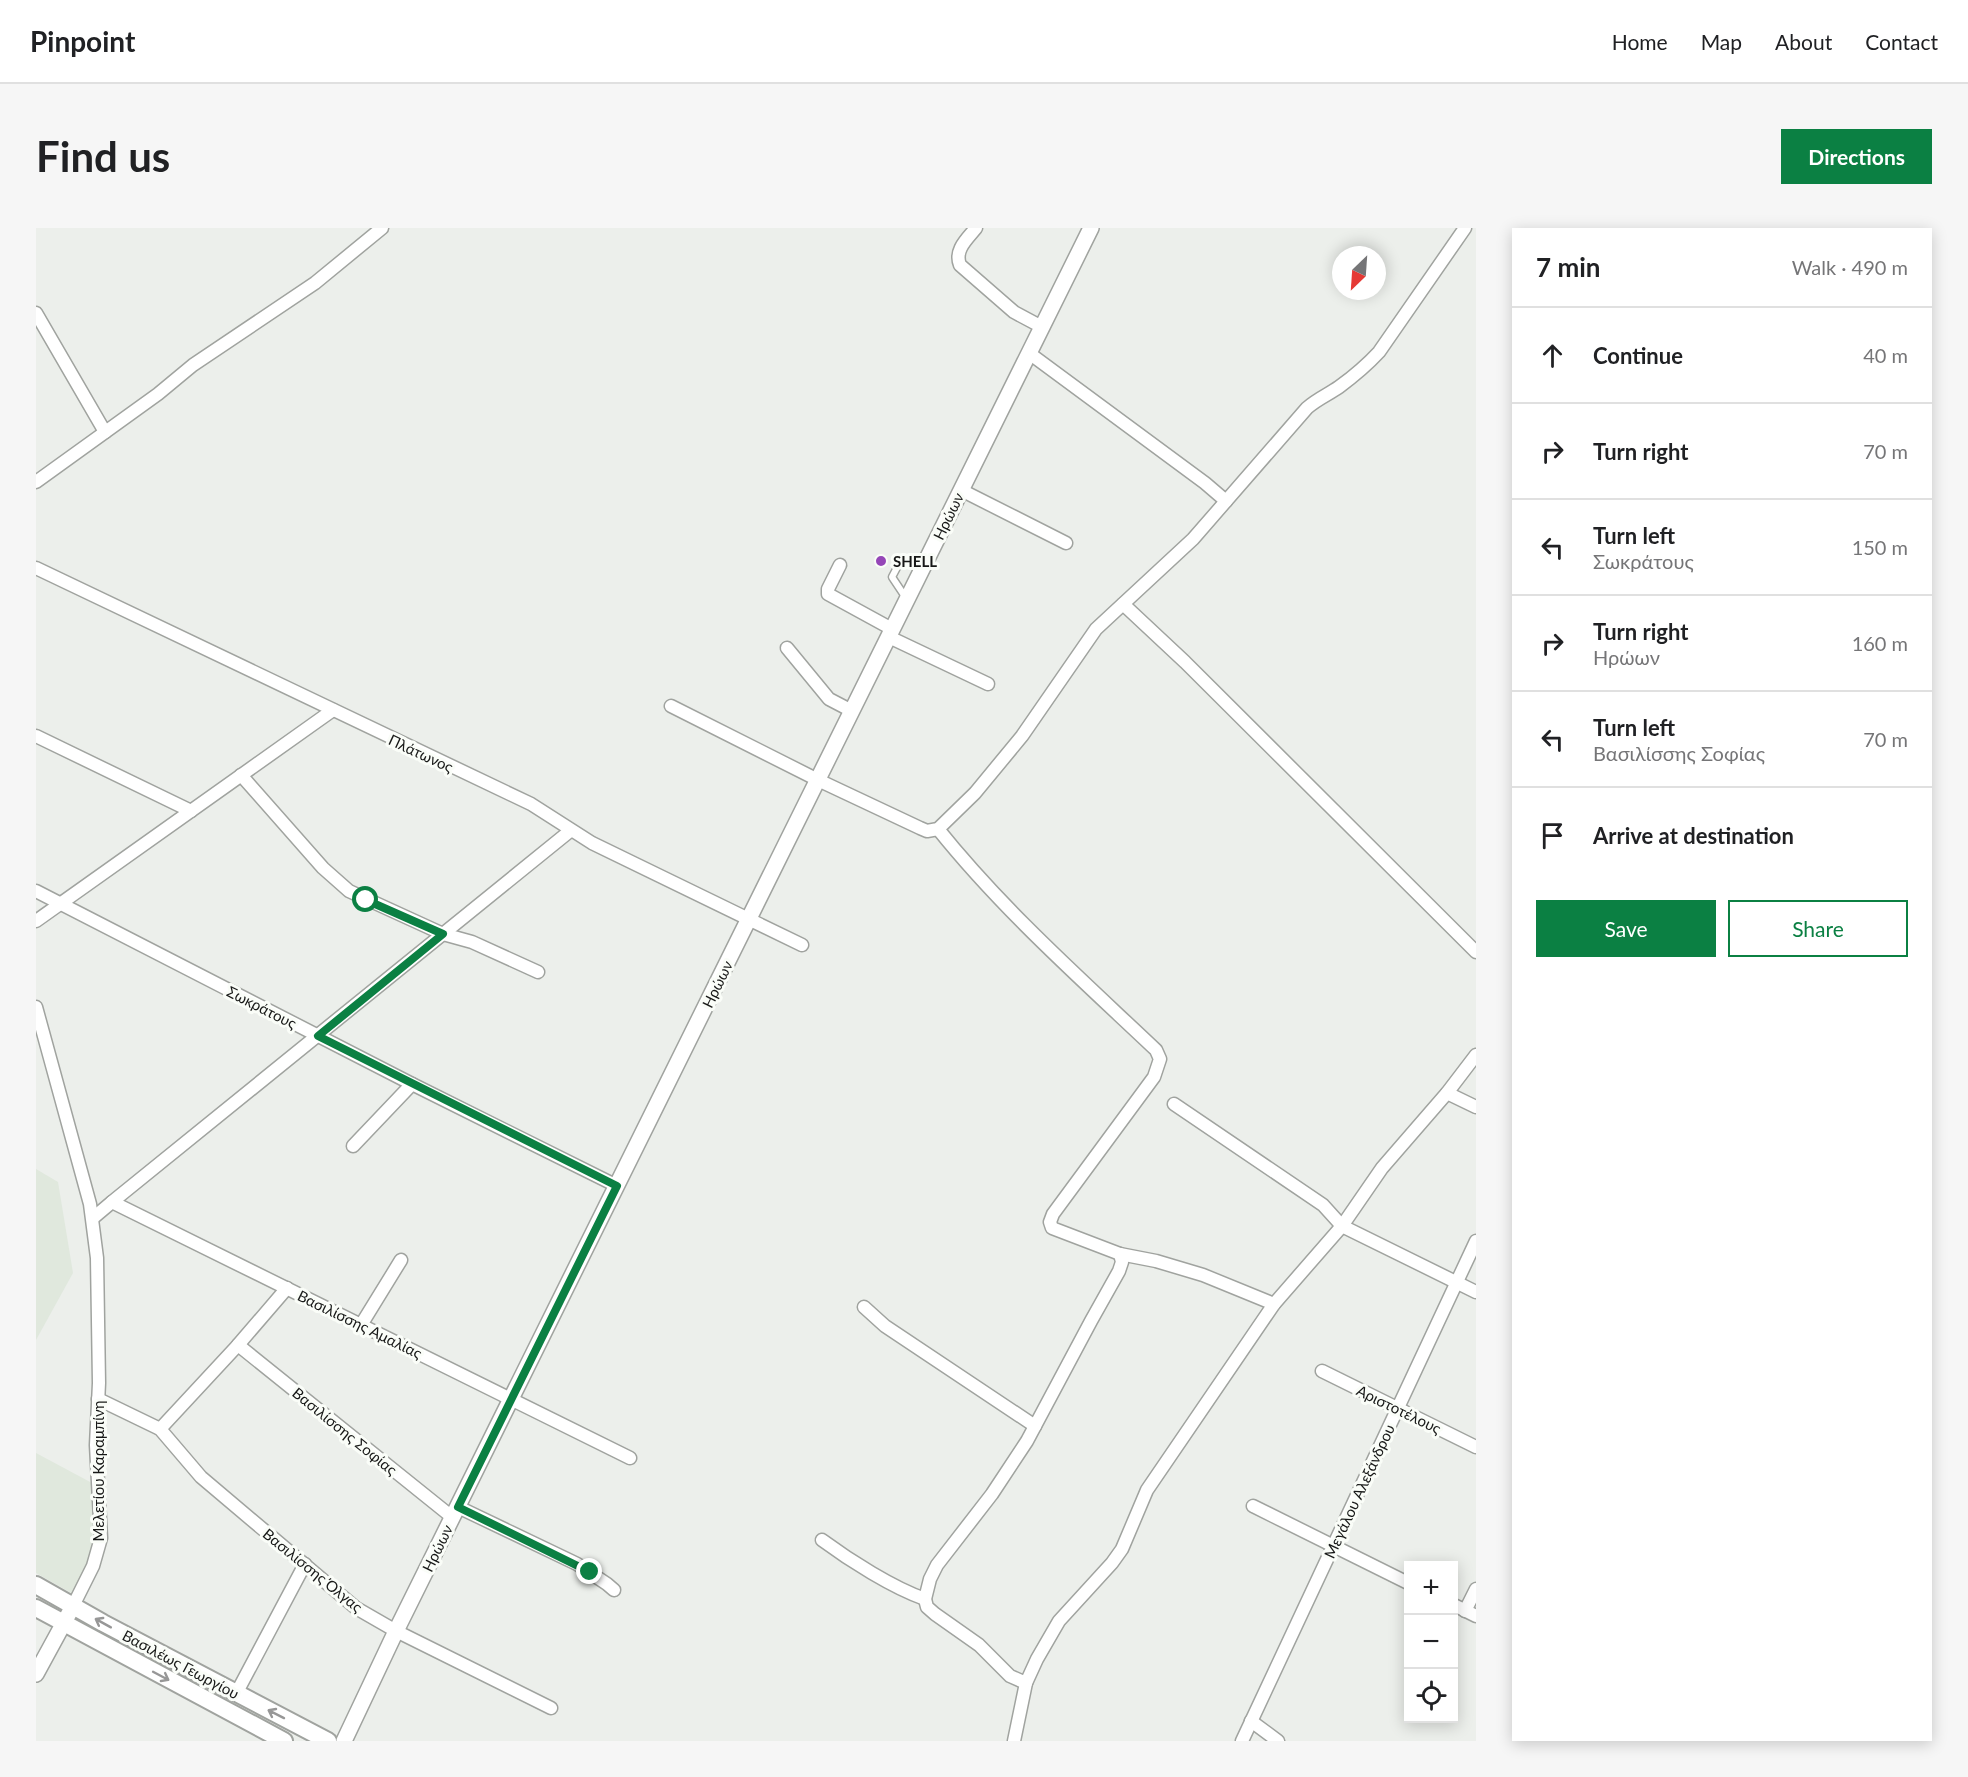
<!DOCTYPE html>
<html lang="en">
<head>
<meta charset="utf-8">
<style>
  :root { --surface:#fff; --page:#f6f6f6; --text:#202124; --muted:#757577; --line:#e0e0e0; --accent:#0b8043 }
  body { margin:0; font-family:Lato,sans-serif; background:var(--page); color:var(--text) }
  .controls { position:absolute; right:18px; bottom:18px; display:grid; overflow:hidden; border-radius:0px; box-shadow:0 3px 15px #0003 }
  .controls button { width:54px; height:54px; display:grid; place-items:center; padding:0; border:0; border-bottom:2px solid var(--line); background:var(--surface); color:var(--text); font:30px sans-serif }
  .compass { position:absolute; left:1296px; top:18px; width:54px; height:54px; border-radius:50%; background:var(--surface); box-shadow:0 3px 15px #0003; rotate:205deg }
  .stop { position:absolute; width:18px; height:18px; margin:-14px; border:4px solid #0b8043; border-radius:50%; background:#fff }
  .stop.end { background:#0b8043; border-color:#fff; box-shadow:0 2px 6px #0008 }
  .list { margin:0; padding:0; list-style:none }
  h2 { display:flex; justify-content:space-between; align-items:center; height:78px; margin:0; padding:0 24px; font-size:26px }
  h2 small { font-size:20px; font-weight:400; color:var(--muted) }
  .list li { display:grid; grid-template-columns:39px 1fr auto; gap:18px; align-items:center; box-sizing:border-box; height:96px; padding:0 24px; border-top:2px solid var(--line) }
  .list b { display:block; font-size:22px; white-space:nowrap }
  .list p { margin:0; font-size:20px; white-space:nowrap; color:var(--muted) }
  .list em { font-size:20px; font-style:normal; color:var(--muted) }
  .actions { display:flex; gap:12px; padding:18px 24px }
  .actions a { flex:1; padding:14px 0; border:2px solid var(--accent); border-radius:0px; text-align:center; font-size:21px; color:var(--accent) }
  .actions .main { background:var(--accent); color:#fff }
  .icon { flex:none; width:33px; height:33px; fill:none; stroke:currentColor; stroke-width:2; stroke-linecap:round; stroke-linejoin:round }
  .map { position:relative; flex:none; width:1440px; height:1513px; overflow:hidden; border-radius:0px }
  header { display:flex; align-items:center; gap:36px; box-sizing:border-box; height:84px; padding:0 30px; background:var(--surface); border-bottom:2px solid var(--line) }
  header strong { font-size:28px }
  nav { display:flex; gap:33px; margin-inline-start:auto; font-size:21px }
  .intro { display:flex; align-items:center; justify-content:space-between; box-sizing:border-box; height:144px; padding:0 36px }
  h1 { margin:0; font-size:42px }
  .button { padding:15px 27px; border-radius:0px; background:var(--accent); color:#fff; font-size:21px; font-weight:700 }
  main { display:flex; gap:36px; padding:0 36px }
  aside { flex:1; background:var(--surface); border-radius:0px; box-shadow:0 3px 15px #0003 }
  .map>svg:first-child { display:block }
  .built { fill:#e0e8dd }
  .lines { fill:none; stroke-linecap:round; stroke-linejoin:round }
  .service-casing { stroke:#a0a39f; stroke-width:9 }
  .minor-casing { stroke:#a0a39f; stroke-width:15 }
  .tertiary-casing { stroke:#a0a39f; stroke-width:18 }
  .secondary-casing { stroke:#a0a39f; stroke-width:20 }
  .service { stroke:#fff; stroke-width:6 }
  .minor { stroke:#fff; stroke-width:12 }
  .tertiary { stroke:#fff; stroke-width:15 }
  .secondary { stroke:#fff; stroke-width:16 }
  .oneway { stroke:#979797 }
  .route { stroke:#0b8043; stroke-width:8 }
  .poi-dot { fill:#9546b7; stroke:#fafdf8; stroke-width:2 }
  .labels { text-anchor:middle; dominant-baseline:central; stroke-width:6; stroke-linejoin:round; paint-order:stroke }
  .street-label { font-size:15px; fill:#171817; stroke:#fafdf8 }
  .poi-label { font-size:15px; font-weight:bold; fill:#171817; stroke:#fafdf8; text-anchor:start }
</style>
</head>
<body>
<header>
<strong>Pinpoint</strong>
<nav><a>Home</a><a>Map</a><a>About</a><a>Contact</a></nav>
</header>
<div class="intro"><h1>Find us</h1><a class="button">Directions</a></div>
<main>
<div class="map">
<svg width="1440" height="1513" viewBox="0 0 1440 1513">
  <rect width="100%" height="100%" fill="#ecefeb"/>
  <g class="built">
    <polygon points="0,941 22,954 37,1045 0,1112"/>
    <polygon points="0,1225 56,1255 57,1303 54,1328 37,1366 0,1345"/>
  </g>
  <g class="lines">
    <defs>
      <polyline id="service" points="870,370 856,349 865,332 891,329"/>
      <g id="minor">
        <path d="M940 0C931 11 918 22 924 37L978 84 1006 99"/>
        <polyline points="0,85 69,204"/>
        <polyline points="993,125 1169,255 1190,273"/>
        <polyline points="0,254 122,166 157,137 279,55 346,0"/>
        <polyline points="925,262 1030,315"/>
        <polyline points="804,337 792,361 792,366 856,401"/>
        <polyline points="0,340 495,576 556,615 766,717"/>
        <polyline points="1087,376 1149,434 1440,724"/>
        <polyline points="853,409 952,456"/>
        <polyline points="751,420 793,471 816,483"/>
        <path d="M635 478 782 552 884 600 891 603 902 601 939 565 986 508 1060 401 1157 311 1271 180C1281 171 1293 166 1303 159 1318 148 1331 137 1343 124L1429 0"/>
        <polyline points="0,508 155,583"/>
        <polyline points="205,547 287,640 313,663 407,706 436,714 502,744"/>
        <path d="M902 601C967 682 1045 751 1120 822L1124 831 1118 849 1017 986 1014 994 1016 1000 1084 1026 1120 1033 1167 1047 1238 1076"/>
        <polyline points="0,663 376,856 581,958"/>
        <polyline points="0,693 297,482"/>
        <polyline points="0,779 54,976 61,1030 63,1155 60,1217 65,1310 57,1338 37,1378"/>
        <polyline points="1411,865 1440,879"/>
        <polyline points="1138,876 1287,977 1306,998 1440,1064"/>
        <polyline points="317,918 376,856"/>
        <polyline points="76,974 534,603"/>
        <polyline points="57,990 76,974 594,1230"/>
        <polyline points="828,1079 849,1098 999,1198"/>
        <polyline points="325,1097 365,1032"/>
        <polyline points="202,1117 416,1289"/>
        <polyline points="1286,1143 1440,1219"/>
        <polyline points="62,1171 124,1201 165,1249 320,1380 360,1403 515,1480"/>
        <polyline points="124,1201 202,1117 251,1060"/>
        <polyline points="1217,1278 1372,1355"/>
        <polyline points="422,1279 541,1336 571,1356 578,1362"/>
        <path d="M786 1312C813 1332 857 1360 889 1371"/>
        <polyline points="1418,1377 1440,1388"/>
        <polyline points="1429,1383 1440,1361"/>
        <polyline points="990,1455 974,1448 943,1417 899,1386 891,1379 889,1371 894,1351 901,1337 956,1266 991,1213 1055,1093 1083,1043 1086,1034 1084,1026"/>
        <polyline points="200,1466 269,1336"/>
        <polyline points="1215,1493 1242,1513"/>
        <polyline points="978,1513 990,1455 1001,1431 1023,1393 1076,1335 1086,1321 1111,1262 1238,1076 1306,998 1346,940 1411,865 1440,827"/>
        <polyline points="1206,1513 1440,1013"/>
      </g>
      <g id="tertiary">
        <polyline points="0,1446 37,1378"/>
        <polyline points="308,1513 360,1403 1055,0"/>
      </g>
      <g id="secondary">
        <polyline points="0,1357 67,1395 292,1513"/>
        <polyline points="0,1380 248,1513"/>
      </g>
    </defs>
    <use href="#service" class="service-casing"/>
    <use href="#minor" class="minor-casing"/>
    <use href="#tertiary" class="tertiary-casing"/>
    <use href="#secondary" class="secondary-casing"/>
    <use href="#service" class="service"/>
    <use href="#minor" class="minor"/>
    <use href="#tertiary" class="tertiary"/>
    <use href="#secondary" class="secondary"/>
  </g>
  <defs><path id="oneway-shaft" d="M-6 0H5M1.5-3L5.5 0L1.5 3" fill="none" stroke-width="1.6" stroke-linecap="round" stroke-linejoin="round" transform="scale(1.5)"/></defs>
  <g class="oneway">
    <use href="#oneway-shaft" transform="translate(67 1395) rotate(-151)"/>
    <use href="#oneway-shaft" transform="translate(125 1448) rotate(28)"/>
    <use href="#oneway-shaft" transform="translate(240 1486) rotate(-153)"/>
  </g>
  <g class="lines">
    <polyline class="route" points="330,672 407,706 282,808 581,958 422,1279 554,1344"/>
  </g>
  <circle class="poi-dot" cx="845" cy="333" r="6"/>
  <g class="labels">
    <g class="street-label">
      <text transform="translate(912 288) rotate(-64)">Ηρώων</text>
      <text transform="translate(385 525) rotate(25)">Πλάτωνος</text>
      <text transform="translate(681 756) rotate(-64)">Ηρώων</text>
      <text transform="translate(226 779) rotate(27)">Σωκράτους</text>
      <text transform="translate(324 1096) rotate(26)">Βασιλίσσης Αμαλίας</text>
      <text transform="translate(1363 1181) rotate(26)">Αριστοτέλους</text>
      <text transform="translate(309 1203) rotate(39)">Βασιλίσσης Σοφίας</text>
      <text transform="translate(62 1243) rotate(-90)">Μελετίου Καραμπίνη</text>
      <text transform="translate(1323 1263) rotate(-65)">Μεγάλου Αλεξάνδρου</text>
      <text transform="translate(401 1320) rotate(-64)">Ηρώων</text>
      <text transform="translate(277 1342) rotate(39)">Βασιλίσσης Όλγας</text>
      <text transform="translate(145 1436) rotate(28)">Βασιλέως Γεωργίου</text>
    </g>
    <g class="poi-label">
      <text x="857" y="333">SHELL</text>
    </g>
  </g>
</svg>
<div class="controls">
<button>+</button>
<button>−</button>
<button><svg class="icon" aria-label="locate" viewBox="0 0 24 24"><circle cx="12" cy="12" r="6"/><path d="M12 2v4M12 18v4M2 12h4M18 12h4"/></svg></button>
</div>
<svg class="compass" viewBox="-18 -18 36 36"><path d="M0-13l5 13h-10z" fill="#e53935"/><path d="M0 13l5-13h-10z" fill="#757577"/></svg>
<div class="stop" style="left:330px;top:672px"></div>
<div class="stop end" style="left:554px;top:1344px"></div>
</div>
<aside>
<h2>7 min<small>Walk · 490 m</small></h2>
<ul class="list">
<li><svg class="icon" aria-label="ahead" viewBox="0 0 24 24"><path d="M12 20V5M6 11l6-6 6 6"/></svg><div><b>Continue</b></div><em>40 m</em></li>
<li><svg class="icon" aria-label="right" viewBox="0 0 24 24"><path d="M7 20v-9h11M14 6l5 5-5 5"/></svg><div><b>Turn right</b></div><em>70 m</em></li>
<li><svg class="icon" aria-label="left" viewBox="0 0 24 24"><path d="M17 20v-9H6M10 6l-5 5 5 5"/></svg><div><b>Turn left</b><p>Σωκράτους</p></div><em>150 m</em></li>
<li><svg class="icon" aria-label="right" viewBox="0 0 24 24"><path d="M7 20v-9h11M14 6l5 5-5 5"/></svg><div><b>Turn right</b><p>Ηρώων</p></div><em>160 m</em></li>
<li><svg class="icon" aria-label="left" viewBox="0 0 24 24"><path d="M17 20v-9H6M10 6l-5 5 5 5"/></svg><div><b>Turn left</b><p>Βασιλίσσης Σοφίας</p></div><em>70 m</em></li>
<li><svg class="icon" aria-label="arrive" viewBox="0 0 24 24"><path d="M6 21V4h12l-3 4 3 4H6"/></svg><div><b>Arrive at destination</b></div></li>
</ul>
<div class="actions"><a class="main">Save</a><a>Share</a></div>
</aside>
</main>
</body>
</html>
